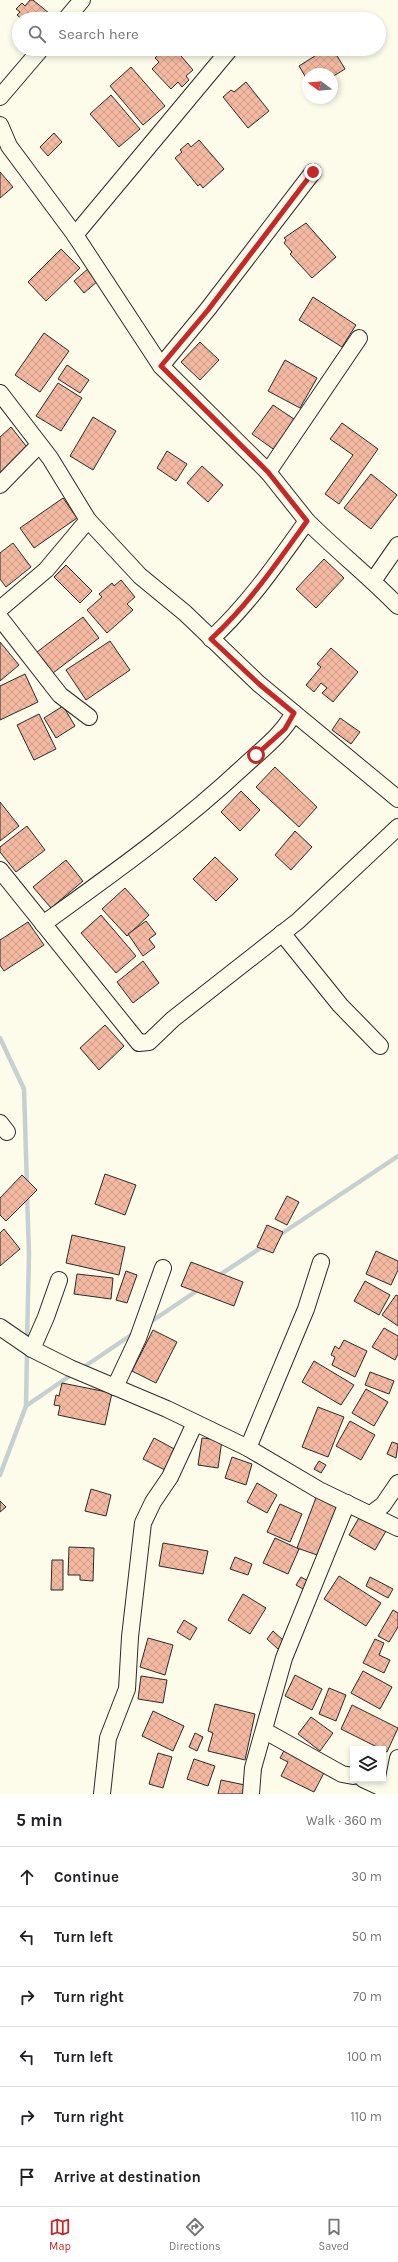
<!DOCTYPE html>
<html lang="en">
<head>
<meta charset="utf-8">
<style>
  :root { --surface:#fff; --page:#f2f2f2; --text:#202124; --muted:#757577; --line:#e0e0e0; --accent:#c62828 }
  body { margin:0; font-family:Karla,sans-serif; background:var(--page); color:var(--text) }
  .controls { position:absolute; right:12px; bottom:12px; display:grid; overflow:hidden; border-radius:0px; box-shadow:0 2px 6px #0003 }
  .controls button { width:36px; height:36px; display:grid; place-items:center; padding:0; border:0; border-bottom:1px solid var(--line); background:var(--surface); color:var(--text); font:20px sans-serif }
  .compass { position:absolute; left:302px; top:68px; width:36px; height:36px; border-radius:50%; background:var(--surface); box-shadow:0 2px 6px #0003; rotate:286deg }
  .stop { position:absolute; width:12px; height:12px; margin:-9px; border:3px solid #c62828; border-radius:50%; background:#fff }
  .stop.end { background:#c62828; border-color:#fff; box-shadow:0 1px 4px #0008 }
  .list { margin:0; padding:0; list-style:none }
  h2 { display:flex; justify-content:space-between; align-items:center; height:52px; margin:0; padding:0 16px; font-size:17px }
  h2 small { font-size:13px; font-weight:400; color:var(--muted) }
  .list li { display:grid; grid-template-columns:26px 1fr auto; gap:12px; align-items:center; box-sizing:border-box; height:60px; padding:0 16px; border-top:1px solid var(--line) }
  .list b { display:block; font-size:15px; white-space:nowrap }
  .list em { font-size:13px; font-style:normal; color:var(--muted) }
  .icon { flex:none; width:22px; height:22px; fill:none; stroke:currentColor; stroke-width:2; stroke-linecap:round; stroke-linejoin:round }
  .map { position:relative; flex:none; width:398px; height:1794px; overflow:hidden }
  .search { position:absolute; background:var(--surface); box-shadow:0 2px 6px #0003; left:12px; right:12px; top:12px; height:44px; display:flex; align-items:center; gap:10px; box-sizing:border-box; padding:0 14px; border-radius:22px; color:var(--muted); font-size:15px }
  .sheet { height:412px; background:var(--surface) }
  nav { display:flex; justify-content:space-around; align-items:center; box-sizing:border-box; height:56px; border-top:1px solid var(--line); background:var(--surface); font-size:11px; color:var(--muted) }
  nav a { display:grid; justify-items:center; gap:2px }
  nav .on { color:var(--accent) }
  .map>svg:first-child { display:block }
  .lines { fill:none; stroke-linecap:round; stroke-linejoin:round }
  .stream { stroke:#c7d0d0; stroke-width:4.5 }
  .building { fill:url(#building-cross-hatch); stroke:#2b2b2b }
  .minor-casing { stroke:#2b2b2b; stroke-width:18 }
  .minor { stroke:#fdfbea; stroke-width:16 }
  .route { stroke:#c62828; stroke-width:5 }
</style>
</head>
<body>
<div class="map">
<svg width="398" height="1794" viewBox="0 0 398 1794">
  <defs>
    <pattern id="building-cross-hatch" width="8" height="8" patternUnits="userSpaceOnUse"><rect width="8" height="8" fill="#f2b8a0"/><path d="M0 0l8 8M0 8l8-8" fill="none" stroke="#d09e8a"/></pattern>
  </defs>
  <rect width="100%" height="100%" fill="#fdfbea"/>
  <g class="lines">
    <g class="stream">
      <polyline points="0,1038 24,1089 27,1186"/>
      <polyline points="27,1195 29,1253 27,1341"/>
      <polyline points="278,1236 398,1156"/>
      <polyline points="218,1276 265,1245"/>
      <polyline points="149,1323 201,1288"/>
      <polyline points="81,1369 134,1333"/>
      <polyline points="26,1406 74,1373"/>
      <polyline points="0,1475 26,1406 27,1351"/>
    </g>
  </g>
  <g class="building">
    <polygon points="30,0 33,0 55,18 22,19 17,15 20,12 16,9 22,3 25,6"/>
    <polygon points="164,49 175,49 193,70 186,76 189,80 182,87 178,82 171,89 152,69 159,62 155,58"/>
    <polygon points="326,49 333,49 345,69 332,77 332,74 308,74 308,81 299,66"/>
    <polygon points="131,67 165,106 143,125 110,86"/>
    <polygon points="246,82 269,111 248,128 223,97 231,90 234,92"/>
    <polygon points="111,95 140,129 119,147 90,114"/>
    <polygon points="54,133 62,142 48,156 40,147"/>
    <polygon points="199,140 224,169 203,188 200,184 198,186 175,158 182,152 180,150 188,143 191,147"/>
    <polygon points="0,172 13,187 0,198"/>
    <polygon points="306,223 336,257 312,278 290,254 292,252 284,243 286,240 284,238"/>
    <polygon points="61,249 80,268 46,301 28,282"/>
    <polygon points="89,268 99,280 84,293 74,281"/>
    <polygon points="313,297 356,325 342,347 299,320"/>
    <polygon points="44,333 69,351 40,392 15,375"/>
    <polygon points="200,342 219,360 200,380 181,362"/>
    <polygon points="285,360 317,378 300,408 268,391"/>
    <polygon points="67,365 89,380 80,393 58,379"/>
    <polygon points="58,383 82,398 61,431 36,416"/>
    <polygon points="273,405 297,421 276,451 252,434"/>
    <polygon points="93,417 116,431 93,470 70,456"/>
    <polygon points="342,423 378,449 339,504 325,494 353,455 330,439"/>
    <polygon points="11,427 30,451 0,476 0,437"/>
    <polygon points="167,451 187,464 176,481 157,468"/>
    <polygon points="202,466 223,485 208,502 187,483"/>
    <polygon points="371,474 397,495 371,529 344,508"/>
    <polygon points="63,498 77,518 34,548 20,528"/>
    <polygon points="13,543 31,567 6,587 0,579 0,553"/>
    <polygon points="324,559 344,578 316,608 296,589"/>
    <polygon points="66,565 92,591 80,603 54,577"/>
    <polygon points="121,580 135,597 127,604 133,610 107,633 87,610 102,597 99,594 112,583 114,586"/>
    <polygon points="83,617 99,638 53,673 37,652"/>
    <polygon points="110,641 130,670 86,700 66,670"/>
    <polygon points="0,642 19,665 0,681"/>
    <polygon points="331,648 358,672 333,702 322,693 327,688 321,683 314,692 306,685 321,667 317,664"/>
    <polygon points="25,674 38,702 0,720 0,686"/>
    <polygon points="63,706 75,726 56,738 44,718"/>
    <polygon points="39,714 56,749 34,760 17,725"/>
    <polygon points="340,718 360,732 351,744 332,730"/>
    <polygon points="275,767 317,807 299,827 256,787"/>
    <polygon points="241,791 260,810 240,831 221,812"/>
    <polygon points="0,802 19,826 0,841"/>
    <polygon points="27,826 45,850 16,872 0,852 0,847"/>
    <polygon points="295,831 312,847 291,870 275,855"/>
    <polygon points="215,857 238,879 216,901 193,879"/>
    <polygon points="66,860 83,881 51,908 33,887"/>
    <polygon points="125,888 149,915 127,936 102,909"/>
    <polygon points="101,915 136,956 116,973 81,933"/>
    <polygon points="146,921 156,934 149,939 155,947 143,956 128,934"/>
    <polygon points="28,922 44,945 4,971 0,965 0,940"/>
    <polygon points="143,961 159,983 133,1003 117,982"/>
    <polygon points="105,1025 124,1046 99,1070 80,1048"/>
    <polygon points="105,1174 136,1185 125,1215 95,1204"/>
    <polygon points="22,1175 37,1190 6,1221 0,1215 0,1198"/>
    <polygon points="287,1196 299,1202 287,1225 275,1219"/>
    <polygon points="267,1225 283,1232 273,1253 257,1247"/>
    <polygon points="4,1229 20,1249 0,1266 0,1233"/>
    <polygon points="72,1235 125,1247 119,1275 66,1263"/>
    <polygon points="376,1251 398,1261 398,1270 391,1285 366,1274"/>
    <polygon points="191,1262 243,1282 234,1306 181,1286"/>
    <polygon points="126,1271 137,1275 127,1303 116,1300"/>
    <polygon points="77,1274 113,1278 111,1299 74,1294"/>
    <polygon points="365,1281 390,1295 379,1315 354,1301"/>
    <polygon points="396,1295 398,1296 398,1326 382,1315"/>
    <polygon points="384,1328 398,1336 398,1354 395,1360 372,1347"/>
    <polygon points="153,1330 177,1342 156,1383 132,1371"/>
    <polygon points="344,1340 367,1351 355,1377 332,1365 335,1357 331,1355 335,1346 339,1349"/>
    <polygon points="314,1361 354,1385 341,1405 302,1382"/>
    <polygon points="370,1372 394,1381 389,1394 365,1385"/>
    <polygon points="62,1383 112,1393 105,1425 58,1415 60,1406 54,1405 56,1395 59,1396"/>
    <polygon points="366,1389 388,1402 374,1426 352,1413"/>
    <polygon points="318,1407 344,1417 328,1457 302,1447"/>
    <polygon points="350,1421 375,1435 361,1460 336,1446"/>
    <polygon points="154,1438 178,1451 167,1471 143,1459"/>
    <polygon points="202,1438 222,1440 218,1468 198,1465"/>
    <polygon points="392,1442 398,1444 396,1458 387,1454"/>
    <polygon points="232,1457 252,1464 246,1485 225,1478"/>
    <polygon points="319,1461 326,1465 321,1473 314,1469"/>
    <polygon points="257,1483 277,1495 267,1513 247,1502"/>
    <polygon points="91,1489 111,1495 106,1516 85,1511"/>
    <polygon points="317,1495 339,1503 320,1556 297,1548"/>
    <polygon points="0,1501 6,1507 0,1512"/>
    <polygon points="280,1504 302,1514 290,1542 267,1532"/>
    <polygon points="360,1516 386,1531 375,1550 349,1535"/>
    <polygon points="275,1538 299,1549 288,1574 263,1563"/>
    <polygon points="163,1543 208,1551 203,1574 159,1566"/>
    <polygon points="69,1547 94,1548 93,1581 80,1580 80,1575 68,1575"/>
    <polygon points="235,1557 252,1564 248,1575 230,1569"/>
    <polygon points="52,1560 63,1560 63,1590 51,1590"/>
    <polygon points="339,1576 381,1603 366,1626 324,1599"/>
    <polygon points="301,1577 313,1584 308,1592 296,1585"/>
    <polygon points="370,1577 393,1589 388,1598 366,1586"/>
    <polygon points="243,1594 266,1608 250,1634 228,1620"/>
    <polygon points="393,1610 398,1613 398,1627 389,1642 378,1636"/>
    <polygon points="184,1620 197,1628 190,1640 177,1632"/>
    <polygon points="273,1631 285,1642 278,1649 267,1639"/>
    <polygon points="148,1638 173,1645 165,1675 140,1667"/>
    <polygon points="375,1639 384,1643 379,1655 390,1660 384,1673 363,1663"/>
    <polygon points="363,1671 392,1687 380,1709 351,1693"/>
    <polygon points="295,1675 322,1689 312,1710 285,1696"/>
    <polygon points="141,1676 167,1680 163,1703 138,1699"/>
    <polygon points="329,1688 346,1695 336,1721 319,1714"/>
    <polygon points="215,1704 255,1714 245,1760 208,1751 213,1733 208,1731"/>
    <polygon points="352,1705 398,1728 387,1752 341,1729"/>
    <polygon points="153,1711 184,1726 173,1751 142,1736"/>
    <polygon points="311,1717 333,1733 320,1751 298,1734"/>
    <polygon points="195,1733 203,1737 197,1751 189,1747"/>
    <polygon points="285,1749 326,1769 314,1792 281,1776 288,1762 280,1758"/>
    <polygon points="158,1753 172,1757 163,1788 149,1784"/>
    <polygon points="194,1759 215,1766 208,1786 187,1779"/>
    <polygon points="221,1780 245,1785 243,1794 218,1794"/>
  </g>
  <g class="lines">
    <defs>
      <g id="minor">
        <polyline points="66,19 82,0"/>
        <polyline points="0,97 41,49"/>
        <path d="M0 125 9 146 75 235 161 366 268 472 307 521C277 563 249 604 211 639"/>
        <polyline points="75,235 230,49"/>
        <polyline points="161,366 208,309 313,172"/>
        <path d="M0 393 50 458 88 520 140 576 185 613 259 684 294 713C281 736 261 750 242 768 180 826 112 874 43 924"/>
        <polyline points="268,472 359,338"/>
        <polyline points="0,485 39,445"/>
        <path d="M307 521C336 550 369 576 398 606"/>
        <polyline points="373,581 398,545"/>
        <polyline points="0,609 46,570 88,520"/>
        <polyline points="0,618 60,695 89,717"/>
        <polyline points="294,713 398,799"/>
        <polyline points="0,870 139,1043 149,1042 173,1019 298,921 398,827"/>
        <polyline points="282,933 340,1005 380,1046"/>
        <polyline points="0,1123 7,1132"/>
        <polyline points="0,1327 32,1349 70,1368 167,1409 248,1448 319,1490 398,1528"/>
        <polyline points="32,1349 46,1317 59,1280"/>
        <polyline points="115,1387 138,1338 163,1268"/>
        <polyline points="248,1448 306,1309 321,1262"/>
        <polyline points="371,1514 383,1505 398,1483"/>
        <polyline points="265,1731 342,1774 353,1776"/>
        <polyline points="363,1779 395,1794"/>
        <polyline points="102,1794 108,1738 127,1689 130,1637 143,1523 153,1502 170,1477 195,1423"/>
        <polyline points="251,1794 253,1768 284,1658 347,1503"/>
        <polyline points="391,1794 398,1758"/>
      </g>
    </defs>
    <use href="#minor" class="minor-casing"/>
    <use href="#minor" class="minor"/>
  </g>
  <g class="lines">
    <path class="route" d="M256 755 285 729 294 713 259 684 211 639C249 604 277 563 307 521L268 472 161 366 208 310 313 172"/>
  </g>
</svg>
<div class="controls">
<button><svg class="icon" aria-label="layers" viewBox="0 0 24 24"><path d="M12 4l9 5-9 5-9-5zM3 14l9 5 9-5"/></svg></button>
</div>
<svg class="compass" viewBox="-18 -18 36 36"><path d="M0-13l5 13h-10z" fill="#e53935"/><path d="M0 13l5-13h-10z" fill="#757577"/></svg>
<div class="stop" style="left:256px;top:755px"></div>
<div class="stop end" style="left:313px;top:172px"></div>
<div class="search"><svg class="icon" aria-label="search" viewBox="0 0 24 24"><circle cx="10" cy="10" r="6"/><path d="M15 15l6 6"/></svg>Search here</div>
</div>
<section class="sheet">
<h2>5 min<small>Walk · 360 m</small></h2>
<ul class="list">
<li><svg class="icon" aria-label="ahead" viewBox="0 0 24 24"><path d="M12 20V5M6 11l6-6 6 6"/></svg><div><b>Continue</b></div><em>30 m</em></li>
<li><svg class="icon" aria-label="left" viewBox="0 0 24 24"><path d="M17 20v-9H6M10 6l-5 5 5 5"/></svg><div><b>Turn left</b></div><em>50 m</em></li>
<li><svg class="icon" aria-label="right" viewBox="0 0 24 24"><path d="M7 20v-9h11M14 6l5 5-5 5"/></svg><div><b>Turn right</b></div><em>70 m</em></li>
<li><svg class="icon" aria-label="left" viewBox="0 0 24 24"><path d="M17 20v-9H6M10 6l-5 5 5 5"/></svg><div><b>Turn left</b></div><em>100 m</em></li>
<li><svg class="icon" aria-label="right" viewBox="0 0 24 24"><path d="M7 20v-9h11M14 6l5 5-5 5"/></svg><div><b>Turn right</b></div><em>110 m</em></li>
<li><svg class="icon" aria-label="arrive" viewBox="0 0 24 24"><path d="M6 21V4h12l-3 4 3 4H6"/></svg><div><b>Arrive at destination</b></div></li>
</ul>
</section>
<nav>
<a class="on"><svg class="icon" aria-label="map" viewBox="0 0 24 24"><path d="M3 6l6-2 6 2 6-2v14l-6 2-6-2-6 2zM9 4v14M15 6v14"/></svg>Map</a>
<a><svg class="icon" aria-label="directions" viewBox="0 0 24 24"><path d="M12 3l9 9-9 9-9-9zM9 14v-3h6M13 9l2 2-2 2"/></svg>Directions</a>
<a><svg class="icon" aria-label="saved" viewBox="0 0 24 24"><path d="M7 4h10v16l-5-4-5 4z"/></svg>Saved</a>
</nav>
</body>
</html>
